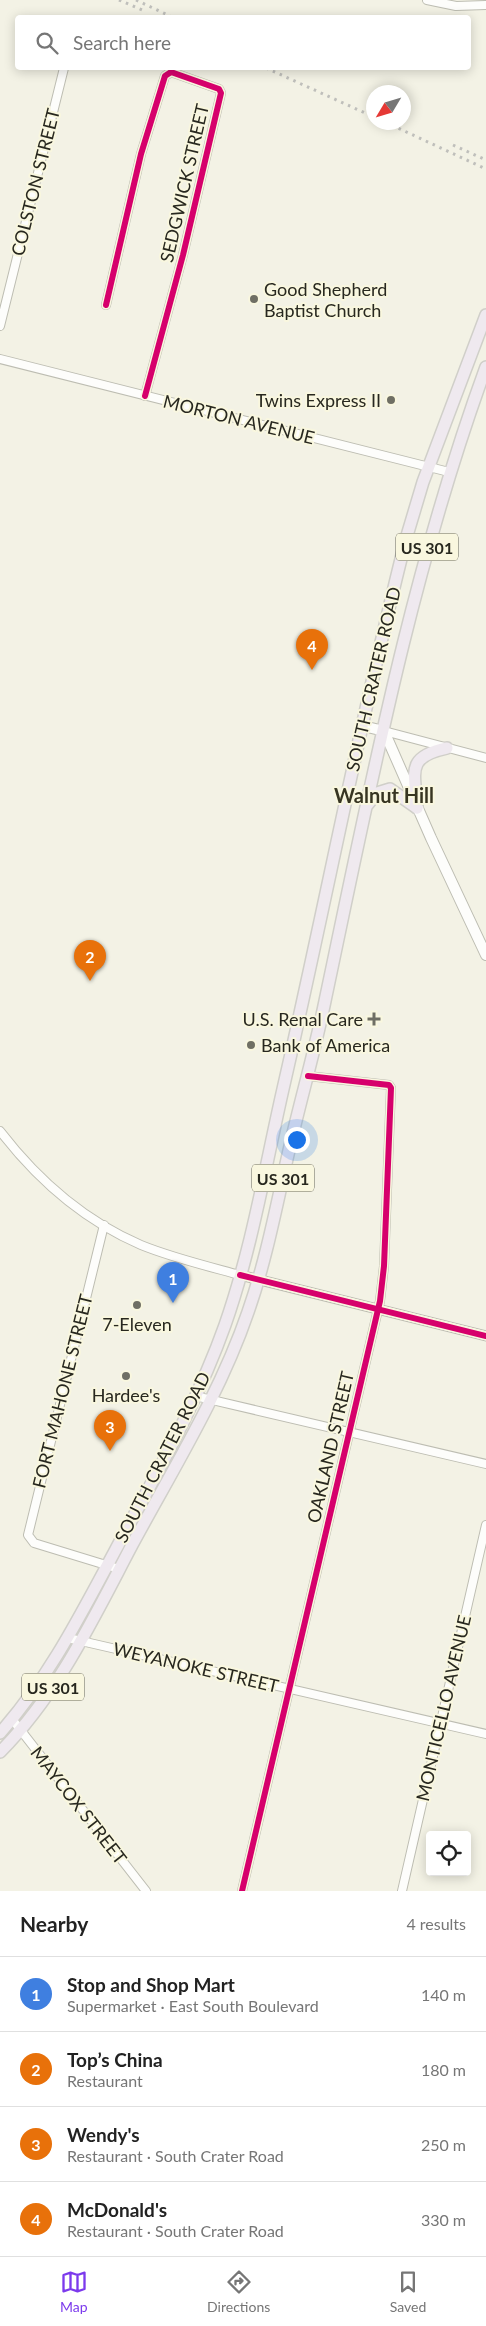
<!DOCTYPE html>
<html lang="en">
<head>
<meta charset="utf-8">
<style>
  :root { --surface:#fff; --page:#f6f6f6; --text:#222; --muted:#767676; --line:#e0e0e0; --accent:#7c3aed }
  body { margin:0; font-family:Lato,sans-serif; background:var(--page); color:var(--text) }
  .controls { position:absolute; right:15px; bottom:15px; display:grid; overflow:hidden; border-radius:5px; box-shadow:0 2px 12px #0003 }
  .controls button { width:45px; height:45px; display:grid; place-items:center; padding:0; border:0; border-bottom:1px solid var(--line); background:var(--surface); color:var(--text); font:25px sans-serif }
  .compass { position:absolute; left:366px; top:85px; width:45px; height:45px; border-radius:50%; background:var(--surface); box-shadow:0 2px 12px #0003; rotate:232deg }
  .you { position:absolute; left:296px; top:1139px; width:18px; height:18px; margin:-12px; border:4px solid #fff; border-radius:50%; background:#1a73e8; box-shadow:0 0 0 8px #1a73e833 }
  .badge { display:grid; place-items:center; width:32px; height:32px; border-radius:50%; background:var(--accent); color:#fff; font-size:16px; font-weight:700 }
  .pin { position:absolute; translate:-50% -41px; filter:drop-shadow(0 1px 2px #0008) }
  .pin::after { content:''; position:absolute; top:26px; width:18px; height:15px; background:inherit; clip-path:polygon(0 0,100% 0,50% 100%) }
  .list { margin:0; padding:0; list-style:none }
  h2 { display:flex; justify-content:space-between; align-items:center; height:65px; margin:0; padding:0 20px; font-size:21px }
  h2 small { font-size:16px; font-weight:400; color:var(--muted) }
  .list li { display:grid; grid-template-columns:32px 1fr auto; gap:15px; align-items:center; box-sizing:border-box; height:75px; padding:0 20px; border-top:1px solid var(--line) }
  .list b { display:block; font-size:19px; white-space:nowrap }
  .list p { margin:0; font-size:16px; white-space:nowrap; color:var(--muted) }
  .list em { font-size:16px; font-style:normal; color:var(--muted) }
  .icon { flex:none; width:28px; height:28px; fill:none; stroke:currentColor; stroke-width:2; stroke-linecap:round; stroke-linejoin:round }
  .map { position:relative; flex:none; width:486px; height:1891px; overflow:hidden }
  .search { position:absolute; background:var(--surface); box-shadow:0 2px 12px #0003; left:15px; right:15px; top:15px; height:55px; display:flex; align-items:center; gap:12px; box-sizing:border-box; padding:0 18px; border-radius:5px; color:var(--muted); font-size:19px }
  .sheet { height:365px; background:var(--surface) }
  nav { display:flex; justify-content:space-around; align-items:center; box-sizing:border-box; height:70px; border-top:1px solid var(--line); background:var(--surface); font-size:14px; color:var(--muted) }
  nav a { display:grid; justify-items:center; gap:2px }
  nav .on { color:var(--accent) }
  .map>svg:first-child { display:block }
  .lines { fill:none; stroke-linecap:round; stroke-linejoin:round }
  .minor-casing { stroke:#bdbdb2; stroke-width:10 }
  .tertiary-casing { stroke:#bdbdb2; stroke-width:11 }
  .secondary-casing { stroke:#bdbdb2; stroke-width:12 }
  .primary-casing { stroke:#d0cfc9; stroke-width:14 }
  .minor { stroke:#fdfdfb; stroke-width:8 }
  .tertiary { stroke:#fdfdfb; stroke-width:9 }
  .secondary { stroke:#fdfdfb; stroke-width:10 }
  .primary { stroke:#efe9ef; stroke-width:11 }
  .rail { stroke:#bfbfbb; stroke-width:3; stroke-dasharray:2.5 5; stroke-linecap:butt }
  .cycleway-casing { stroke:#f9f7df; stroke-width:9 }
  .cycleway { stroke:#d6006c; stroke-width:6 }
  .poi-dot { fill:#6f6f64; stroke:#f9f7df; stroke-width:2 }
  .labels { text-anchor:middle; dominant-baseline:central; stroke-width:4; stroke-linejoin:round; paint-order:stroke }
  .shield { fill:#f9f7df; stroke:#676659; stroke-width:1 }
  .shield-label { font-size:16px; font-weight:bold; fill:#28281f }
  .street-label { font-size:18px; fill:#28281f; stroke:#f9f7df }
  .poi-label { font-size:18px; fill:#28281f; stroke:#f9f7df; text-anchor:start }
  .quarter-label { font-size:20px; font-weight:bold; fill:#373522; stroke:#f9f7df }
</style>
</head>
<body>
<div class="map">
<svg width="486" height="1891" viewBox="0 0 486 1891">
  <rect width="100%" height="100%" fill="#f3f2e5"/>
  <g class="lines">
    <defs>
      <g id="minor">
        <polyline points="427,0 456,6 486,5"/>
        <polyline points="106,305 141,154 165,76 171,72 219,89 221,93 183,255 145,396"/>
        <polyline points="0,326 64,68"/>
        <polyline points="0,359 449,472"/>
        <polyline points="384,731 486,758"/>
        <path d="M0 1131C37 1179 85 1221 141 1245 173 1258 207 1266 240 1275"/>
        <polyline points="104,1225 28,1535 34,1543 119,1569"/>
        <polyline points="195,1396 486,1464"/>
        <polyline points="68,1638 486,1734"/>
        <polyline points="12,1719 146,1891"/>
        <polyline points="242,1891 380,1301 384,1266 391,1088 389,1085 308,1076"/>
        <polyline points="402,1891 486,1525"/>
      </g>
      <polyline id="tertiary" points="240,1275 486,1336"/>
      <polyline id="secondary" points="363,726 384,731 431,838 486,955"/>
      <g id="primary">
        <polyline points="368,804 377,793 390,789 417,808"/>
        <path d="M417 808C415 772 405 757 447 748"/>
        <path d="M0 1733C49 1678 81 1614 116 1549 155 1476 197 1404 225 1325 252 1248 265 1168 283 1089 325 906 360 721 406 539L423 482 486 315"/>
        <path d="M0 1752C58 1694 94 1617 132 1545 173 1469 220 1394 248 1312 267 1258 277 1202 290 1146 301 1098 315 1050 325 1001 370 788 411 572 486 367"/>
      </g>
    </defs>
    <use href="#minor" class="minor-casing"/>
    <use href="#tertiary" class="tertiary-casing"/>
    <use href="#secondary" class="secondary-casing"/>
    <use href="#primary" class="primary-casing"/>
    <use href="#minor" class="minor"/>
    <use href="#tertiary" class="tertiary"/>
    <use href="#secondary" class="secondary"/>
    <use href="#primary" class="primary"/>
    <g class="rail">
      <polyline points="119,0 142,10"/>
      <polyline points="136,0 174,18"/>
      <polyline points="266,68 374,117"/>
      <polyline points="385,122 486,169"/>
      <polyline points="453,145 486,160"/>
    </g>
    <defs>
      <g id="cycleway">
        <polyline points="106,305 141,154 165,76 171,72 219,89 221,93 183,255 145,396"/>
        <polyline points="240,1275 486,1336"/>
        <polyline points="242,1891 380,1301 384,1266 391,1088 389,1085 308,1076"/>
      </g>
    </defs>
    <use href="#cycleway" class="cycleway-casing"/>
    <use href="#cycleway" class="cycleway"/>
  </g>
  <g class="poi-dot">
    <circle cx="254" cy="299" r="5"/>
    <circle cx="391" cy="400" r="5"/>
    <path d="M371.5 1011.5h5v5h5v5h-5v5h-5v-5h-5v-5h5z"/>
    <circle cx="251" cy="1045" r="5"/>
    <circle cx="137" cy="1305" r="5"/>
    <circle cx="126" cy="1376" r="5"/>
  </g>
  <g class="labels">
    <g class="shield">
      <rect x="396" y="533.5" width="62" height="27" rx="4"/>
      <rect x="252" y="1164.5" width="62" height="27" rx="4"/>
      <rect x="22" y="1673.5" width="62" height="27" rx="4"/>
    </g>
    <g class="shield-label">
      <text x="427" y="547">US 301</text>
      <text x="283" y="1178">US 301</text>
      <text x="53" y="1687">US 301</text>
    </g>
    <g class="street-label">
      <text transform="translate(35 182) rotate(-76)">COLSTON STREET</text>
      <text transform="translate(184 183) rotate(-77)">SEDGWICK STREET</text>
      <text transform="translate(239 419) rotate(14)">MORTON AVENUE</text>
      <text transform="translate(373 679) rotate(-77)">SOUTH CRATER ROAD</text>
      <text transform="translate(62 1391) rotate(-76)">FORT MAHONE STREET</text>
      <text transform="translate(330 1447) rotate(-77)">OAKLAND STREET</text>
      <text transform="translate(162 1457) rotate(-63)">SOUTH CRATER ROAD</text>
      <text transform="translate(196 1667) rotate(13)">WEYANOKE STREET</text>
      <text transform="translate(443 1708) rotate(-77)">MONTICELLO AVENUE</text>
      <text transform="translate(79 1805) rotate(52)">MAYCOX STREET</text>
    </g>
    <g class="poi-label">
      <text x="264" y="289">Good Shepherd<tspan x="264" dy="21">Baptist Church</tspan></text>
      <text x="381" y="400" text-anchor="end">Twins Express II</text>
      <text x="363" y="1019" text-anchor="end">U.S. Renal Care</text>
      <text x="261" y="1045">Bank of America</text>
      <text x="137" y="1324" text-anchor="middle">7-Eleven</text>
      <text x="126" y="1395" text-anchor="middle">Hardee's</text>
    </g>
    <g class="quarter-label">
      <text x="384" y="795">Walnut Hill</text>
    </g>
  </g>
</svg>
<div class="controls">
<button><svg class="icon" aria-label="locate" viewBox="0 0 24 24"><circle cx="12" cy="12" r="6"/><path d="M12 2v4M12 18v4M2 12h4M18 12h4"/></svg></button>
</div>
<svg class="compass" viewBox="-18 -18 36 36"><path d="M0-13l5 13h-10z" fill="#e53935"/><path d="M0 13l5-13h-10z" fill="#767676"/></svg>
<div class="you"></div>
<div class="pin badge" style="left:173px;top:1303px;background:#3f7fe0">1</div>
<div class="pin badge" style="left:90px;top:981px;background:#e8710a">2</div>
<div class="pin badge" style="left:110px;top:1451px;background:#e8710a">3</div>
<div class="pin badge" style="left:312px;top:670px;background:#e8710a">4</div>
<div class="search"><svg class="icon" aria-label="search" viewBox="0 0 24 24"><circle cx="10" cy="10" r="6"/><path d="M15 15l6 6"/></svg>Search here</div>
</div>
<section class="sheet">
<h2>Nearby<small>4 results</small></h2>
<ul class="list">
<li><span class="badge" style="background:#3f7fe0">1</span><div><b>Stop and Shop Mart</b><p>Supermarket · East South Boulevard</p></div><em>140 m</em></li>
<li><span class="badge" style="background:#e8710a">2</span><div><b>Top’s China</b><p>Restaurant</p></div><em>180 m</em></li>
<li><span class="badge" style="background:#e8710a">3</span><div><b>Wendy's</b><p>Restaurant · South Crater Road</p></div><em>250 m</em></li>
<li><span class="badge" style="background:#e8710a">4</span><div><b>McDonald's</b><p>Restaurant · South Crater Road</p></div><em>330 m</em></li>
</ul>
</section>
<nav>
<a class="on"><svg class="icon" aria-label="map" viewBox="0 0 24 24"><path d="M3 6l6-2 6 2 6-2v14l-6 2-6-2-6 2zM9 4v14M15 6v14"/></svg>Map</a>
<a><svg class="icon" aria-label="directions" viewBox="0 0 24 24"><path d="M12 3l9 9-9 9-9-9zM9 14v-3h6M13 9l2 2-2 2"/></svg>Directions</a>
<a><svg class="icon" aria-label="saved" viewBox="0 0 24 24"><path d="M7 4h10v16l-5-4-5 4z"/></svg>Saved</a>
</nav>
</body>
</html>
